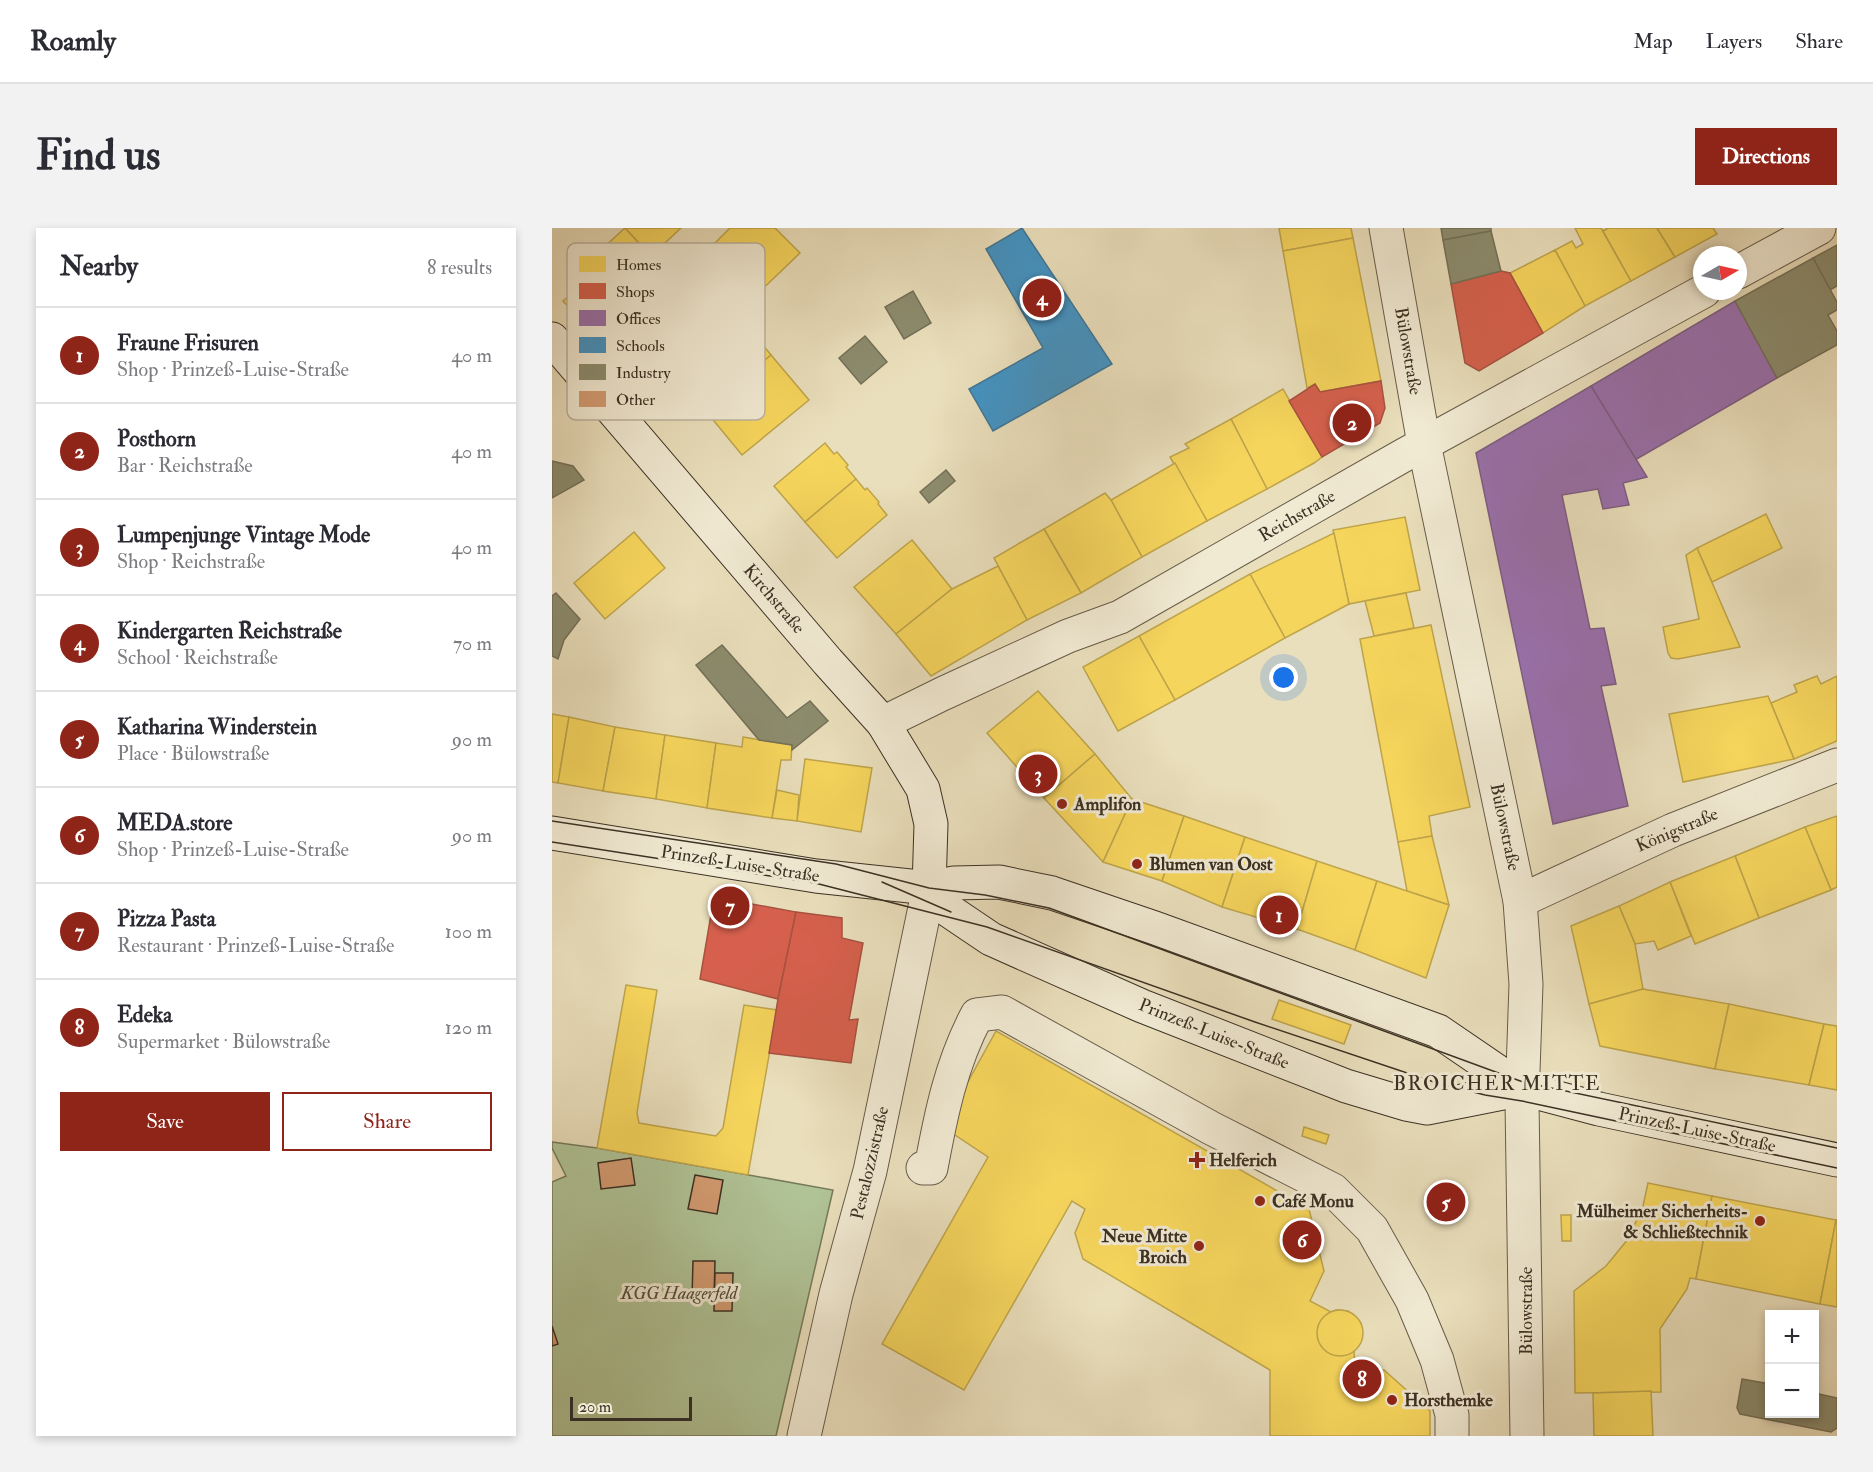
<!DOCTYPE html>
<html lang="en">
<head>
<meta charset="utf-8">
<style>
  :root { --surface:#fff; --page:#f2f2f3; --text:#2b2b33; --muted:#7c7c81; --line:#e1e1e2; --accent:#8f2418 }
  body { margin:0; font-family:"IM FELL Double Pica",serif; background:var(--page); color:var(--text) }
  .controls { position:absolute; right:18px; bottom:18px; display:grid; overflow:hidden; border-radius:0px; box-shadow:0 3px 9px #0003 }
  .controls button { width:54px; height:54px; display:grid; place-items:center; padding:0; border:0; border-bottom:2px solid var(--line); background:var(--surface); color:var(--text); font:30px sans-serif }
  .compass { position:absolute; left:1141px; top:18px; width:54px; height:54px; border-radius:50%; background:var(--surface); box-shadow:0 3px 9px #0003; rotate:81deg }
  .scale { position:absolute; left:18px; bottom:15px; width:122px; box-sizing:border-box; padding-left:6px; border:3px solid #3b3023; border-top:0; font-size:16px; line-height:21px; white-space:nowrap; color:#3b3023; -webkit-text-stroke:4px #f1ead3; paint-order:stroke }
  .you { position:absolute; left:732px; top:450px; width:21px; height:21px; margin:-15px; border:4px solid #fff; border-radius:50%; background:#1a73e8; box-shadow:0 0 0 9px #1a73e833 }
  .badge { display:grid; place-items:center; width:39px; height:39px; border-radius:50%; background:var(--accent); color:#fff; font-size:20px; font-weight:700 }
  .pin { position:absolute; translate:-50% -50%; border:3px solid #fff; box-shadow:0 2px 6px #0006 }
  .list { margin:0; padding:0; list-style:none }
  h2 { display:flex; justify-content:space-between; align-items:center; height:78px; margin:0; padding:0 24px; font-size:26px }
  h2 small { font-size:20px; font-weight:400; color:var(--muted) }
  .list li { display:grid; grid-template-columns:39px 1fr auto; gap:18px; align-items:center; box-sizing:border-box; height:96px; padding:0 24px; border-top:2px solid var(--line) }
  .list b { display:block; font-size:22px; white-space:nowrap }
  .list p { margin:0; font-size:20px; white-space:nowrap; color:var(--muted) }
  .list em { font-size:20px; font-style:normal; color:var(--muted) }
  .actions { display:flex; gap:12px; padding:18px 24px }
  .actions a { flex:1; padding:14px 0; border:2px solid var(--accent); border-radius:0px; text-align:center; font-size:21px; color:var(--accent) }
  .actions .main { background:var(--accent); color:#fff }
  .map { position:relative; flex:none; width:1285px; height:1208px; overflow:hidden; border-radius:0px }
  header { display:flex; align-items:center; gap:36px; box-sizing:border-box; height:84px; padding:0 30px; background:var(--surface); border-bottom:2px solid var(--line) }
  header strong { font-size:28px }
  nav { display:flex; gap:33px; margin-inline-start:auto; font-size:21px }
  .intro { display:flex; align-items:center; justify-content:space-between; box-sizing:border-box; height:144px; padding:0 36px }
  h1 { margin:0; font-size:42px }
  .button { padding:15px 27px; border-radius:0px; background:var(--accent); color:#fff; font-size:21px; font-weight:700 }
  main { display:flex; gap:36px; padding:0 36px }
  aside { flex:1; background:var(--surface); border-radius:0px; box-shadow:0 3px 9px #0003 }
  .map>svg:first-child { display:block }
  .green { fill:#b0c396; stroke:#767a5c; stroke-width:1.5 }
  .homes { fill:#f6d55c; stroke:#bea44b; stroke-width:1.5 }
  .shops { fill:#d6604d; stroke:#a85240; stroke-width:1.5 }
  .offices { fill:#9970ab; stroke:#7d5d82; stroke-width:1.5 }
  .schools { fill:#4393c3; stroke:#417593; stroke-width:1.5 }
  .industry { fill:#8c8c6e; stroke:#747058; stroke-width:1.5 }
  .building { fill:#d39b71; stroke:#3b3023; stroke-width:1.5 }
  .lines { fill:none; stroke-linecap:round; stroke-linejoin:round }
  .street-casing { stroke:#675c49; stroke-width:35 }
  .secondary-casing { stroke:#3b3023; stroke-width:35 }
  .street { stroke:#f1ead3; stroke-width:33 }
  .secondary { stroke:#f1ead3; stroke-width:33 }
  .tram { stroke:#3b3023; stroke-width:1.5 }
  .poi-dot { fill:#8f2418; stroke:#f1ead3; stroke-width:2 }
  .labels { text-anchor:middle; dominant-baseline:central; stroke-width:6; stroke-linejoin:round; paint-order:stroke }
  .street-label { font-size:18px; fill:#3b3023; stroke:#f1ead3 }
  .poi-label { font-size:18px; font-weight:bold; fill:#3b3023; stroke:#f1ead3; text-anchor:start }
  .park-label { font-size:18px; font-style:italic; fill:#524d3a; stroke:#f1ead3 }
  .neighbourhood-label { font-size:20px; letter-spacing:1.5px; fill:#3b3023; stroke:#f1ead3 }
  .key { fill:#f1ead3; stroke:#bab29e; stroke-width:1.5 }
  .key-label { font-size:16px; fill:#3b3023 }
</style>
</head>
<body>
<header>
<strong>Roamly</strong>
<nav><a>Map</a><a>Layers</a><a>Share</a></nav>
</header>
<div class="intro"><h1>Find us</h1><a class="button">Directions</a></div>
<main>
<aside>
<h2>Nearby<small>8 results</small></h2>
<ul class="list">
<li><span class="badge">1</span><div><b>Fraune Frisuren</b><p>Shop · Prinzeß-Luise-Straße</p></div><em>40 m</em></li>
<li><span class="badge">2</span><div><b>Posthorn</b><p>Bar · Reichstraße</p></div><em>40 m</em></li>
<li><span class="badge">3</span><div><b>Lumpenjunge Vintage Mode</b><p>Shop · Reichstraße</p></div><em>40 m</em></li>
<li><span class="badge">4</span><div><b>Kindergarten Reichstraße</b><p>School · Reichstraße</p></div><em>70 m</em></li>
<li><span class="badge">5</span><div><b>Katharina Winderstein</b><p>Place · Bülowstraße</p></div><em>90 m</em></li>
<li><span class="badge">6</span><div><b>MEDA.store</b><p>Shop · Prinzeß-Luise-Straße</p></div><em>90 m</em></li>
<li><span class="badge">7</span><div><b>Pizza Pasta</b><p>Restaurant · Prinzeß-Luise-Straße</p></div><em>100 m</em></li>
<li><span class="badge">8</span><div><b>Edeka</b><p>Supermarket · Bülowstraße</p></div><em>120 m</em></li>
</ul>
<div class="actions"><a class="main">Save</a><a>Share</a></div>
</aside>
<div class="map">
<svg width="1285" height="1208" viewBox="0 0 1285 1208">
  <rect width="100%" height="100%" fill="#eadfbc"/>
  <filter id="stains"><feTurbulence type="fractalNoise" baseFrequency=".00333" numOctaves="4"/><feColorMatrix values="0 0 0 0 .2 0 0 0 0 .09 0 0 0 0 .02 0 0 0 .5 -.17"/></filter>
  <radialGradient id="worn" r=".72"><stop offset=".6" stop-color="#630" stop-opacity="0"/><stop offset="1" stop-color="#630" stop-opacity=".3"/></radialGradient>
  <polygon class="green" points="0,914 45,920 281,962 224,1208 0,1208 0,954 14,948 0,920"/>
  <g class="homes">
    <polygon points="73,0 129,0 99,28"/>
    <polygon points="73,0 137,70 92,111 28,41"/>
    <polygon points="178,0 223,0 248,25 197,74 152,26"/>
    <polygon points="727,0 799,0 801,10 731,23"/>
    <polygon points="1023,0 1049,0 1079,53 1033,78 1003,22 1020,13 1024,20 1031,16"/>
    <polygon points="1056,0 1105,0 1123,29 1079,53 1051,3"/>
    <polygon points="1105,0 1161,0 1165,6 1123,29"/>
    <polygon points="801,10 829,153 768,164 763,156 755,160 731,23"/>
    <polygon points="1003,22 1033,78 991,105 958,45"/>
    <polygon points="19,66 35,85 28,92 11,73"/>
    <polygon points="182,82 219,127 153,182 116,137"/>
    <polygon points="219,127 257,172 190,227 153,182"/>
    <polygon points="731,161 770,229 762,235 715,261 679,191"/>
    <polygon points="679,191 715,261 655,293 618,229 637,220 633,216"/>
    <polygon points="273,215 282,226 285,224 296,237 294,239 304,251 253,294 222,258"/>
    <polygon points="623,235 655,293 590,329 559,272"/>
    <polygon points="304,251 313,262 315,260 327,274 326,276 335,287 285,330 253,294"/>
    <polygon points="553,265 559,272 590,329 529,365 492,301"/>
    <polygon points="1214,286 1230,320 1160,354 1145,320"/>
    <polygon points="853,289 868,362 797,376 781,302"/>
    <polygon points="492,301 529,365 475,392 442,330"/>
    <polygon points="82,304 113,340 53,391 22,355"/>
    <polygon points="782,305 797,376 733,410 698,346"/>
    <polygon points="360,312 400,361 344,406 302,359"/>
    <polygon points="1145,320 1188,419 1126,431 1119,430 1116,425 1111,399 1147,391 1134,327"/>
    <polygon points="446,338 475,392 379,448 344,406 400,361"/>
    <polygon points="698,346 733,410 623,472 587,408"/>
    <polygon points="854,365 862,400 822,408 813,373"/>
    <polygon points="879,397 918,579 877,588 880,608 846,614 808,411"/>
    <polygon points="587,408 623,472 566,503 531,439"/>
    <polygon points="1265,448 1269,456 1285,448 1285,513 1242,531 1219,475 1245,464 1242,457"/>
    <polygon points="486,463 543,526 492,570 435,505"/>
    <polygon points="1216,468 1242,531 1131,554 1117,486"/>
    <polygon points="0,486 17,489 6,555 0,554"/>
    <polygon points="17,489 63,499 51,563 6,555"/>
    <polygon points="63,499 113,507 104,571 51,563"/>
    <polygon points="113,507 164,515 155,580 104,571"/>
    <polygon points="191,509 240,517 239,532 229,532 220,590 155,580 164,515 190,519"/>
    <polygon points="543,526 580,571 551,634 492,570"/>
    <polygon points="253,531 320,540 309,604 245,593"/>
    <polygon points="225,562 247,567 245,593 220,590"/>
    <polygon points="580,571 632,588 610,653 551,634"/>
    <polygon points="632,588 693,609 670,679 610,653"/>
    <polygon points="1285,588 1285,659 1279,662 1253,599"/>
    <polygon points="1253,599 1279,662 1207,690 1183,628"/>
    <polygon points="880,608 897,677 855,663 846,614"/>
    <polygon points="693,609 765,633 745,701 670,679"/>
    <polygon points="1183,628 1207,690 1143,716 1118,654"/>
    <polygon points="765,633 825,653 803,722 745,701"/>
    <polygon points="825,653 897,677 874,750 803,722"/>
    <polygon points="1118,654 1139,708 1106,722 1102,713 1083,716 1067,678"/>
    <polygon points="1067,678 1083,716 1091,761 1037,776 1019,698"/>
    <polygon points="74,757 105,762 85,885 87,895 164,908 171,900 192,777 225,782 196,947 45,920"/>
    <polygon points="1091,761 1177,776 1163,841 1048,818 1037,776"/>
    <polygon points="727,772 799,797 792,816 720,791"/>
    <polygon points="1177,776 1272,796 1257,857 1163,841"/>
    <polygon points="1272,796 1285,798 1285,862 1257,857"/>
    <polygon points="444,803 757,981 772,1043 758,1073 779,1084 784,1082 796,1083 805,1090 809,1095 810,1107 809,1112 802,1123 803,1141 832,1142 878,1183 878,1208 718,1208 718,1142 531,1031 523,1005 533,981 520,973 412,1162 330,1116 436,929 391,899"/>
    <polygon points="752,899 777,907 774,916 750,908"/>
    <polygon points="1096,955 1160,968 1144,1051 1138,1050 1135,1061 1108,1101 1109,1164 1023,1165 1022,1063 1054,1038 1076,1011 1091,978"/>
    <polygon points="1160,968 1284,992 1268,1076 1144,1051"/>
    <polygon points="1009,987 1019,987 1019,1013 1010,1013"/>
    <polygon points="1284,992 1285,992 1285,1079 1268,1076"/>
    <circle cx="788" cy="1105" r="23"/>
    <polygon points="1099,1163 1101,1208 1042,1208 1041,1165"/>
  </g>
  <g class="shops">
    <polygon points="949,43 958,45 991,105 927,143 913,135 899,56"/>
    <polygon points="829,153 833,180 828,195 770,229 737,173 763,156 768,164"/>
    <polygon points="162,669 244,684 226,771 148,751"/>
    <polygon points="244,684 290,690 290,710 311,715 297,792 306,791 299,835 217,825 226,771"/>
  </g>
  <g class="offices">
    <polygon points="1183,73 1225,150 1083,232 1039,158"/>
    <polygon points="1039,158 1095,249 1071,255 1077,277 1051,281 1046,261 1010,267 1038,401 1052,400 1064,456 1049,458 1076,578 1001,596 924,225"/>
  </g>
  <polygon class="schools" points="470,0 560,136 441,203 417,161 491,120 434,21"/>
  <g class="industry">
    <polygon points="889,0 939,0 939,3 891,12"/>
    <polygon points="939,3 949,43 899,56 891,12"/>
    <polygon points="1285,17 1285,58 1278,62 1261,30"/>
    <polygon points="1261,30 1285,74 1285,82 1276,87 1285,103 1285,117 1225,150 1183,73"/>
    <polygon points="361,63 379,95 352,111 333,79"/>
    <polygon points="313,108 335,134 309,156 287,130"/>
    <polygon points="0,233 21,238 32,252 0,270"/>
    <polygon points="394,242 403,253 377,275 368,264"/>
    <polygon points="4,365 28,391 12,412 6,431 0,428 0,368"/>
    <polygon points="170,417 235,490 258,473 276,493 240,522 240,517 207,512 144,437"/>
    <polygon points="1190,1151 1218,1156 1218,1186 1262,1186 1262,1165 1285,1170 1285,1200 1279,1204 1188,1186 1185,1180"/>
  </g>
  <g class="building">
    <polygon points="79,930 83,957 49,961 46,935"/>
    <polygon points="143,947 171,952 165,986 136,981"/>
    <polygon points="141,1033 163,1033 162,1070 140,1070"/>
    <polygon points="163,1045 181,1045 180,1083 162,1083"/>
    <polygon points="0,1098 6,1116 0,1118"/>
  </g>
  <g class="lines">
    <defs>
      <g id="street">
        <polyline points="834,0 872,216 968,673 974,756 970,873 975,1208"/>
        <polyline points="1186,44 1267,0"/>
        <polyline points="331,495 390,466 516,408 568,389 852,227 1152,63"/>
        <polyline points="968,673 1121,602 1285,537"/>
        <path d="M371 940H379C389 886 399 836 425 787L450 784 659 900 781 962 820 1001 860 1072 885 1132 900 1187V1208"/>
        <polyline points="252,1208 284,1066 318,943 377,660"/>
      </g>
      <g id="secondary">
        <polyline points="0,111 276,434 331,495 371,561 379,596 377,660"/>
        <polyline points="0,605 264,648 377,660 402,655 447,654 500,665 603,700 886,803 971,861 1047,881 1285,932"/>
        <polyline points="377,660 396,682 439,711 590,778 794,858 854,876 875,880 971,861"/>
      </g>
    </defs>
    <use href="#street" class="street-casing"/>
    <use href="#secondary" class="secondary-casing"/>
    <use href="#street" class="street"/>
    <use href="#secondary" class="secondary"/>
    <g class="tram">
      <polyline points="0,593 284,636 377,660 433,667 497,680 971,854 1285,920"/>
      <polyline points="0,614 263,655 435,699 703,794 879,853 933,867 970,873 1285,940"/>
      <polyline points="330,654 399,684"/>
    </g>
  </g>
  <g class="poi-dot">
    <circle cx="510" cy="576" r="6"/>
    <circle cx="585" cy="636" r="6"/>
    <path d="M642 923h6v6h6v6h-6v6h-6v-6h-6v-6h6z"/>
    <circle cx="708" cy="973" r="6"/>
    <circle cx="1208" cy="993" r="6"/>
    <circle cx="647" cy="1018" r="6"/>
    <circle cx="840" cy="1172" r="6"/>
  </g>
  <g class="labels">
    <g class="street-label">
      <text transform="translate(856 123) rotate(80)">Bülowstraße</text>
      <text transform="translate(745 288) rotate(-30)">Reichstraße</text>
      <text transform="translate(222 371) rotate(50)">Kirchstraße</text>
      <text transform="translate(953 599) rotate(78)">Bülowstraße</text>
      <text transform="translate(1125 602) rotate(-23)">Königstraße</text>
      <text transform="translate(188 636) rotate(9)">Prinzeß-Luise-Straße</text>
      <text transform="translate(662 806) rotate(22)">Prinzeß-Luise-Straße</text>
      <text transform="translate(1145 902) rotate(12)">Prinzeß-Luise-Straße</text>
      <text transform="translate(318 935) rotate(-77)">Pestalozzistraße</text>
      <text transform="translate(974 1083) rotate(-90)">Bülowstraße</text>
    </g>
    <g class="poi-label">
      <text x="522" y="576">Amplifon</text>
      <text x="597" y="636">Blumen van Oost</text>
      <text x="657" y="932">Helferich</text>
      <text x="720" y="973">Café Monu</text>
      <text x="1196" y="983" text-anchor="end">Mülheimer Sicherheits-<tspan x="1196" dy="21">&amp; Schließtechnik</tspan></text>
      <text x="635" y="1008" text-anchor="end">Neue Mitte<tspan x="635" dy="21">Broich</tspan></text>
      <text x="852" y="1172">Horsthemke</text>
    </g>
    <g class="park-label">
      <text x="127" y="1065">KGG Haagerfeld</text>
    </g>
    <g class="neighbourhood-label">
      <text x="945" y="855">BROICHER MITTE</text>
    </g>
  </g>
  <rect x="15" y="15" width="198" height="177" rx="9" class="key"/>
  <rect x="27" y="28" width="27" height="16" fill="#f6d55c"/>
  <rect x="27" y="55" width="27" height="16" fill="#d6604d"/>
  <rect x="27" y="82" width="27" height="16" fill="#9970ab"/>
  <rect x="27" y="109" width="27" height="16" fill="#4393c3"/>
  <rect x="27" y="136" width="27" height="16" fill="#8c8c6e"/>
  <rect x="27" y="163" width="27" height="16" fill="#d39b71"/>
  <g class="key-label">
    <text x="64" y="42">Homes</text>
    <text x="64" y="69">Shops</text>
    <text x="64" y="96">Offices</text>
    <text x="64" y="123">Schools</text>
    <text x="64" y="150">Industry</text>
    <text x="64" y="177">Other</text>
  </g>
  <rect width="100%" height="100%" filter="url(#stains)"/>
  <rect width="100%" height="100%" fill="url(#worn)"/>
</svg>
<div class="controls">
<button>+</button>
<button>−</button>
</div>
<svg class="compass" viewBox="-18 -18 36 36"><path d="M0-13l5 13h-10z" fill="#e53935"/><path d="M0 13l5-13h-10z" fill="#7c7c81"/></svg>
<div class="scale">20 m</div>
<div class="you"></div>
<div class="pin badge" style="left:727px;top:687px">1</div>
<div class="pin badge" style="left:800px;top:195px">2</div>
<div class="pin badge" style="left:486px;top:546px">3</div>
<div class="pin badge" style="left:490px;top:70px">4</div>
<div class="pin badge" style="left:894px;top:974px">5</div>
<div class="pin badge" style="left:750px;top:1012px">6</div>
<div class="pin badge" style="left:178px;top:678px">7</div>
<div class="pin badge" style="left:810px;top:1151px">8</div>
</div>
</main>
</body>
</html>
